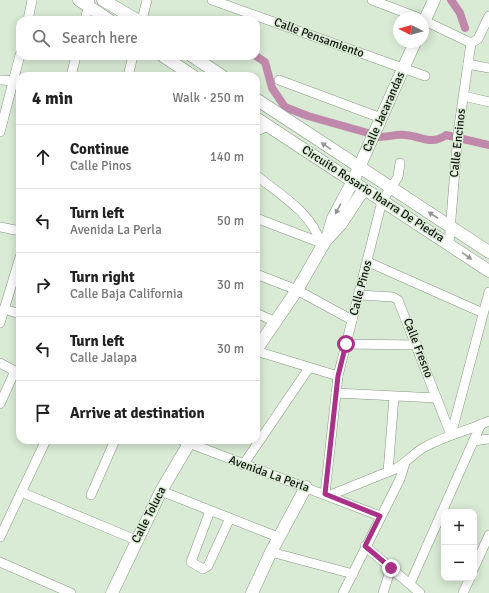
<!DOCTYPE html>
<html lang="en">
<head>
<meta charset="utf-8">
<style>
  :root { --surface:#fff; --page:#f2f2f2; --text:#222; --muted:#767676; --line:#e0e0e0 }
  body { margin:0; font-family:Signika,sans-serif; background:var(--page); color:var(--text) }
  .controls { position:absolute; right:12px; bottom:12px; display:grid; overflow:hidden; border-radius:8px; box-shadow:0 2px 10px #0003 }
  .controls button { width:36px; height:36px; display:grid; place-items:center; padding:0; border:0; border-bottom:1px solid var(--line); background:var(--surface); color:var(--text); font:20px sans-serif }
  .compass { position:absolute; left:393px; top:12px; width:36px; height:36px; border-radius:50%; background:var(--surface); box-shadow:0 2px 10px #0003; rotate:276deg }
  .stop { position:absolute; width:12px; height:12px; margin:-9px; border:3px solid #a93187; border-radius:50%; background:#fff }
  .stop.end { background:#a93187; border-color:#fff; box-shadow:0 1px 4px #0008 }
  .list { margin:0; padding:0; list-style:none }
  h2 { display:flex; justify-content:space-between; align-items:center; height:52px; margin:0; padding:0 16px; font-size:17px }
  h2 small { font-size:13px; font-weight:400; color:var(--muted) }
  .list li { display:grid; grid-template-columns:26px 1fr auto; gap:12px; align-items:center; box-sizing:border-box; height:64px; padding:0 16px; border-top:1px solid var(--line) }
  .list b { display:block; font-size:15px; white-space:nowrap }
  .list p { margin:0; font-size:13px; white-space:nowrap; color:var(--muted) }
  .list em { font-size:13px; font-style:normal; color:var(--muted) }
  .icon { flex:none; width:22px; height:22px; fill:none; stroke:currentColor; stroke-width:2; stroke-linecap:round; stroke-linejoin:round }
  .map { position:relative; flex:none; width:489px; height:593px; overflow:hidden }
  .search { position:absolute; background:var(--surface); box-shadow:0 2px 10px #0003; left:16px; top:16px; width:244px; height:44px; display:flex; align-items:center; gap:10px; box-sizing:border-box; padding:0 14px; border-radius:12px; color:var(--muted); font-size:15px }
  .panel { position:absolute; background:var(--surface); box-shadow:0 2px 10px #0003; left:16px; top:72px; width:244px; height:372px; border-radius:12px }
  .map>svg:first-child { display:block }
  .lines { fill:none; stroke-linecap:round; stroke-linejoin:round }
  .canal { stroke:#c089ab; stroke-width:8 }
  .minor-casing { stroke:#869781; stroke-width:10 }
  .major-casing { stroke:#869781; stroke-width:13 }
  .minor { stroke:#fff; stroke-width:9 }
  .major { stroke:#fff; stroke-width:12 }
  .oneway { fill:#939693 }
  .route { stroke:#a93187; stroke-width:5 }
  .labels { text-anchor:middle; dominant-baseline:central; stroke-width:3; stroke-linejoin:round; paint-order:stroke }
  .street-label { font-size:12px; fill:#10160e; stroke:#d9ebd4 }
</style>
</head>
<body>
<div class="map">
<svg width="489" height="593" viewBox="0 0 489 593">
  <rect width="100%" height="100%" fill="#d9ebd4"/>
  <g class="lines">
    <g class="canal">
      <polyline points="451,0 460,13 465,28"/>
      <polyline points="256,56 265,62 272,88 285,107 308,116 368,133"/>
      <path d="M379 137C388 137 396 134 405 135 422 136 430 146 446 135L489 145"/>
    </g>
    <defs>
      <g id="minor">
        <polyline points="212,0 425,76"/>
        <polyline points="372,0 419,18"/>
        <polyline points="28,20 32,0"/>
        <polyline points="85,20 90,0"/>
        <polyline points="142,20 147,0"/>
        <polyline points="423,20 471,43"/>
        <polyline points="471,43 478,39 489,16"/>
        <polyline points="468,64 489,68"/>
        <polyline points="71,76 76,56"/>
        <polyline points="128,76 133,56"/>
        <polyline points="0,80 19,81"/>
        <polyline points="279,80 381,118"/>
        <polyline points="464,96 489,102"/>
        <polyline points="256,131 269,126"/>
        <polyline points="0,132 20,55"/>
        <path d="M256 175C279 194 312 213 320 242"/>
        <polyline points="256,218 324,244"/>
        <polyline points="0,227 20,231"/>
        <polyline points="449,243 458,133 471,43"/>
        <polyline points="368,262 483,313"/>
        <polyline points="256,274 297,290 352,320"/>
        <polyline points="359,295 393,297 398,300 451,435"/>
        <polyline points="4,309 20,314"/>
        <polyline points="256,313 276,322"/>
        <polyline points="0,323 20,257"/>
        <polyline points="346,344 417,345"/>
        <polyline points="256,351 338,376"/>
        <polyline points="0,363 20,374"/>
        <polyline points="336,393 437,398"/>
        <polyline points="0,404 15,371"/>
        <polyline points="451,435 489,292"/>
        <polyline points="181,440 380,516"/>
        <polyline points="473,441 489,439"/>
        <polyline points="243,465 309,368"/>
        <polyline points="388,472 394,397"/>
        <polyline points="161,491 278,537"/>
        <polyline points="21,492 136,540"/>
        <polyline points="325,494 338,376 382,201 398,177 400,163"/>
        <polyline points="91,495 115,440"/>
        <path d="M328 496 395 469C406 463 413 454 423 448 444 436 467 431 489 421"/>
        <polyline points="210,511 191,562 203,569 208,566 230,518"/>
        <polyline points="0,537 46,440"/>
        <polyline points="365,546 420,593"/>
        <polyline points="271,552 353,574"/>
        <polyline points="0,562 71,593"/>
        <polyline points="474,568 489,535"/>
        <polyline points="410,584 481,424"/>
        <polyline points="343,593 400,479 405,463"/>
        <polyline points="383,593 391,568"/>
        <polyline points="463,593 470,578"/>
      </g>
      <g id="major">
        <polyline points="79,0 109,20"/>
        <polyline points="103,0 137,20"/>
        <polyline points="423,24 434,0"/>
        <polyline points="163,56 193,76"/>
        <polyline points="192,56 222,76"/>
        <polyline points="256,99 489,252"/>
        <polyline points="256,118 489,271"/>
        <polyline points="328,238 341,224 364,189"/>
        <polyline points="256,350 297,290 327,238 333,218 353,181 415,42"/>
        <polyline points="112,593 161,491 191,440"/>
        <polyline points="252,593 271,552 306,487"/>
      </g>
    </defs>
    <use href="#minor" class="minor-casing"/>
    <use href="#major" class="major-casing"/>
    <use href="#minor" class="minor"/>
    <use href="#major" class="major"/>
  </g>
  <defs><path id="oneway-solid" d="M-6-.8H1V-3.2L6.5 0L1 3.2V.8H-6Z"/></defs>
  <g class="oneway">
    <use href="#oneway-solid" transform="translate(326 146) rotate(-146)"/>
    <use href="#oneway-solid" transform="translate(338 209) rotate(118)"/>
    <use href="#oneway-solid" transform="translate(433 215) rotate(-147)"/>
    <use href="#oneway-solid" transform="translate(467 256) rotate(35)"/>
  </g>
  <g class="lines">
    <polyline class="route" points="346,344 338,376 325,494 380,516 365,546 391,568"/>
  </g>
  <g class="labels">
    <g class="street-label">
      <text transform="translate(319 38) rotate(20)">Calle Pensamiento</text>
      <text transform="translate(384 112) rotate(-66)">Calle Jacarandas</text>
      <text transform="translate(458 143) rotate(-84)">Calle Encinos</text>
      <text transform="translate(373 194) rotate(33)">Circuito Rosario Ibarra De Piedra</text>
      <text transform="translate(361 288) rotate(-75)">Calle Pinos</text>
      <text transform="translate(418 348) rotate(69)">Calle Fresno</text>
      <text transform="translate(269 474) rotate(20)">Avenida La Perla</text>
      <text transform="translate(149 515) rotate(-63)">Calle Toluca</text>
    </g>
  </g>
</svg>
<div class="controls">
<button>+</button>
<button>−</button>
</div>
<svg class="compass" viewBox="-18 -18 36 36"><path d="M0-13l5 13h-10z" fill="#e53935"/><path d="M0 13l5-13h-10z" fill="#767676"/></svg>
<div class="stop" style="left:346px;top:344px"></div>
<div class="stop end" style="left:391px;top:568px"></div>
<div class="search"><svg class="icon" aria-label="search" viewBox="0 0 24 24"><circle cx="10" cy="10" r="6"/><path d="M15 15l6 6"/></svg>Search here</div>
<section class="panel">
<h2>4 min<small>Walk · 250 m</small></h2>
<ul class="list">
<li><svg class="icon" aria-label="ahead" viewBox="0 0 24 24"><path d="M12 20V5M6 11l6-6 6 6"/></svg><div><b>Continue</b><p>Calle Pinos</p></div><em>140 m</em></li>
<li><svg class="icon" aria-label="left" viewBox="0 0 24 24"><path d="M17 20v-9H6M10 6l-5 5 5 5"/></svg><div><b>Turn left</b><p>Avenida La Perla</p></div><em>50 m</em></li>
<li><svg class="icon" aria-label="right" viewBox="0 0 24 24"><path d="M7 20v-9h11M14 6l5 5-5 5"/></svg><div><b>Turn right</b><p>Calle Baja California</p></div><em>30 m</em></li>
<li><svg class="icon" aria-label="left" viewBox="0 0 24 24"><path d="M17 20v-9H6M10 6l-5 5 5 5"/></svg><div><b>Turn left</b><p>Calle Jalapa</p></div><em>30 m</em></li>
<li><svg class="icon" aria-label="arrive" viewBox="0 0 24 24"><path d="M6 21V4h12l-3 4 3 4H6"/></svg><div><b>Arrive at destination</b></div></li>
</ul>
</section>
</div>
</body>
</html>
